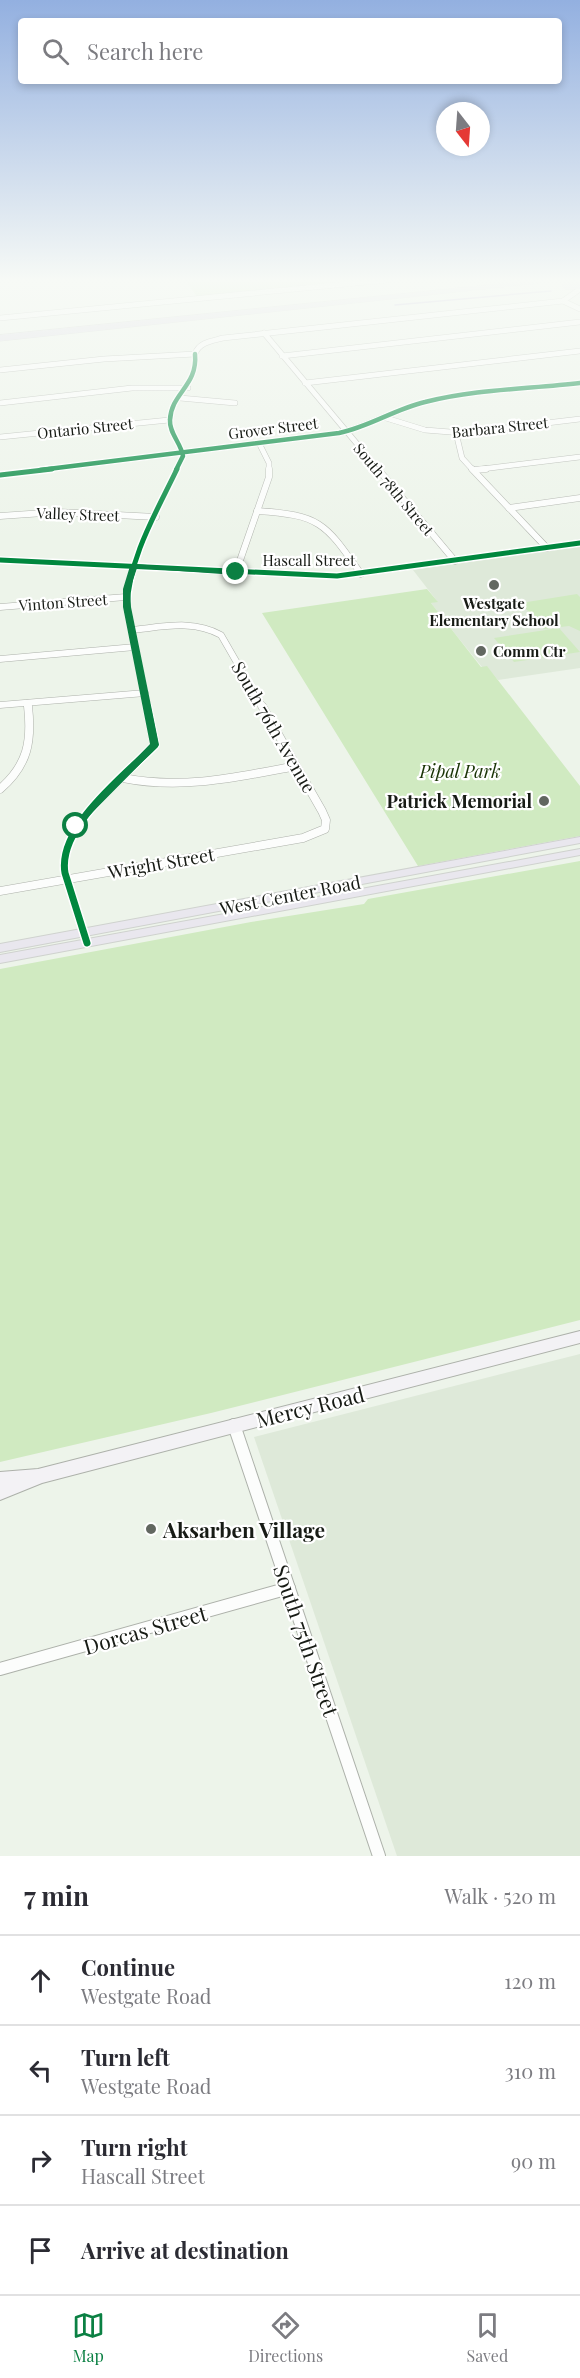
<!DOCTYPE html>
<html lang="en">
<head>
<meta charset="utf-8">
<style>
  :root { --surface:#fff; --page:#f7f7f7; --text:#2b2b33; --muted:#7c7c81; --line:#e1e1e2; --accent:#0b8043 }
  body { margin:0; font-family:"Playfair Display",serif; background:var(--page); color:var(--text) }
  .compass { position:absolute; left:436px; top:102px; width:54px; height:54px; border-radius:50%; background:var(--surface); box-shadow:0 3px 9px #0003; rotate:163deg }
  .stop { position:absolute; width:18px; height:18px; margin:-14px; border:4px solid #0b8043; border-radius:50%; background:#fff }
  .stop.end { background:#0b8043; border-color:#fff; box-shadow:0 2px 6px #0008 }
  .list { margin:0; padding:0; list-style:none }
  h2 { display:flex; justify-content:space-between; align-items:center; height:78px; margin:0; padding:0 24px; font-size:26px }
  h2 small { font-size:20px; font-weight:400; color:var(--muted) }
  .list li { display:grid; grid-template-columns:39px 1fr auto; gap:18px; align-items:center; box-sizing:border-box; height:90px; padding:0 24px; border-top:2px solid var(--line) }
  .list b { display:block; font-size:22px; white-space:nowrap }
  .list p { margin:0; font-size:20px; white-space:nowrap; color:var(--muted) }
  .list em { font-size:20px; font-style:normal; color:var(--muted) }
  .icon { flex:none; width:33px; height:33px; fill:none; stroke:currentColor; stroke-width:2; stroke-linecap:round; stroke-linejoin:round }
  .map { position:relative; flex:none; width:580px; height:1856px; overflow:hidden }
  .search { position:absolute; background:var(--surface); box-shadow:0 3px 9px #0003; left:18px; right:18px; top:18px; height:66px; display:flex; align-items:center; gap:15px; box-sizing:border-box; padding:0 21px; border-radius:6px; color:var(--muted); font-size:22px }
  .sheet { height:438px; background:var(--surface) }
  nav { display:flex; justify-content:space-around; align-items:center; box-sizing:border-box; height:84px; border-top:2px solid var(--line); background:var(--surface); font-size:16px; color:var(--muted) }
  nav a { display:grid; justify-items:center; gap:3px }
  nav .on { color:var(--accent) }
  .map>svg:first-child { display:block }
  .built { fill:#dee9d9 }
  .green { fill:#d0eac1 }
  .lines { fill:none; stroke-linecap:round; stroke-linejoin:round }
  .stream { stroke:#b4a9d4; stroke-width:1.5 }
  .street-far3-casing { stroke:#adb1aa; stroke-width:6 }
  .street-far2-casing { stroke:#adb1aa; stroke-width:7 }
  .street-far1-casing { stroke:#adb1aa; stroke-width:9 }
  .street-casing { stroke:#adb1aa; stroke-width:14 }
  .secondary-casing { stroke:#adb1aa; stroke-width:2 }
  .primary-casing { stroke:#cfd2ce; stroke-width:2 }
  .highway-casing { stroke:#cfd2ce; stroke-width:1 }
  .street-far3 { stroke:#fcfdfc; stroke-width:5 }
  .street-far2 { stroke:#fcfdfc; stroke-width:6 }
  .street-far1 { stroke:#fcfdfc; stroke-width:8 }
  .street { stroke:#fcfdfc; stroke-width:12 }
  .secondary { fill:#f3f2f5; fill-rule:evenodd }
  .primary { fill:#e9e7ee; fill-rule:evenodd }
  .highway { fill:#dcd9e5; fill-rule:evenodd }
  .highway-bridge-casing { stroke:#cfd2ce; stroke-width:10; stroke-linecap:butt }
  .highway-bridge { stroke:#dcd9e5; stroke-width:9 }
  .cycleway-far2-casing { stroke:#fff; stroke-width:7 }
  .cycleway-far1-casing { stroke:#fff; stroke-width:8 }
  .cycleway-casing { stroke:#fff; stroke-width:10 }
  .cycleway-far2 { stroke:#00873e; stroke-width:4.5 }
  .cycleway-far1 { stroke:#00873e; stroke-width:5 }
  .cycleway { stroke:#00873e; stroke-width:7 }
  .route { fill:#0b8043 }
  .poi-dot { fill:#626760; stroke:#fff; stroke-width:2 }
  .labels { text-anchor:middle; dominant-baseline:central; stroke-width:4.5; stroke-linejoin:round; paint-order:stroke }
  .far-street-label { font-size:15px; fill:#171b15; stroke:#fff }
  .far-poi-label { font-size:15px; font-weight:bold; fill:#171b15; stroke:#fff }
  .street-label { font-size:18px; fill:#171b15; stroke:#fff }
  .park-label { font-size:18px; font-style:italic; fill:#193305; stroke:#fff }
  .poi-label { font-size:18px; font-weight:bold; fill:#171b15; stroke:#fff; text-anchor:end }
  .near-street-label { font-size:21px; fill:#171b15; stroke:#fff }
  .near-poi-label { font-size:21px; font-weight:bold; fill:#171b15; stroke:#fff; text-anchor:start }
</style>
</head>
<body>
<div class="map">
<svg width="580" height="1856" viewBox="0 0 580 1856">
  <rect width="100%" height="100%" fill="#edf4ea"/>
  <g class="built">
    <polygon points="580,546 580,668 498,680 487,667 482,667 456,635 431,603 437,601 413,570"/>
    <polygon points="580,1354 580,1856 397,1856 254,1437"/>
  </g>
  <g class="green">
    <polygon points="185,280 376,280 198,298"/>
    <polygon points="427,589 438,602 431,603 481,667 487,666 580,786 580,836 418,866 262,613"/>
    <polygon points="577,594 580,597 580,631 569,626 544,629 521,603"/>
    <polygon points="559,628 580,652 514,662 494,638"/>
    <polygon points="580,861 580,1320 211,1413 0,1462 0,969 251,922 364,904 368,899"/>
  </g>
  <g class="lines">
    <polyline class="stream" points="395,305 551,291"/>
    <defs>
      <g id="street-far3">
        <polyline points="563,301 580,309"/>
        <polyline points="0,318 387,280"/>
        <polyline points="264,333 379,470"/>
        <path d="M195 354C199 342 212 341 223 338L563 301 580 289"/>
        <polyline points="282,356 580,322"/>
        <polyline points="0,370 104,359 195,354"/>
        <polyline points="305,383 580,351"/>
        <polyline points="180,398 235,403"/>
        <polyline points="0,403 132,388 188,388"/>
        <polyline points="386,418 425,430 463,433 580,419"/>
        <polyline points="456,433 462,458 473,470"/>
        <polyline points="0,437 169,420"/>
        <polyline points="259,443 269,463 269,470"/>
        <path d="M176 470 183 456C181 443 169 433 170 420 171 393 198 386 195 354"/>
        <polyline points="474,470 580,457"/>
      </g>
      <g id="street-far2">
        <polyline points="378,469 455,561"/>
        <polyline points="472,469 547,548"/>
        <polyline points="474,470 486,469"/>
        <polyline points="509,508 580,498"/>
        <path d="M257 511C321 515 325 523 361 574"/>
        <polyline points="0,516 58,512 156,517"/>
        <polyline points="0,560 337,576 580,543"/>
        <polyline points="236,572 269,477 269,469"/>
        <polyline points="0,607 126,597"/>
        <path d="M132 630C162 627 193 619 221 635L263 708"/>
        <polyline points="0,659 135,647"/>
        <polyline points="28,703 28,708"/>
        <polyline points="0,705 145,693"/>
        <path d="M147 708 127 607C129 557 156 513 177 469"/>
      </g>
      <g id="street-far1">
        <path d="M123 778C182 790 238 777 296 766"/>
        <path d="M0 789C28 765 32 741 28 706"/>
        <polyline points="0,891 303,838 325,829 326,820 322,811 262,706"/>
        <path d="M87 943 65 873C57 827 125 775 155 745L147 706"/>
      </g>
      <g id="street">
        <polyline points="234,1425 379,1856"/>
        <polyline points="0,1669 289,1588"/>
      </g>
      <g id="secondary">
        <path d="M580 381V385C529 391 475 391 425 404 395 412 369 429 339 435L0 477V473L339 431C369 424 395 407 425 400 476 388 529 386 580 381Z"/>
        <polygon points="580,1331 580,1343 42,1483 0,1500 0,1472 38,1469"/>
      </g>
      <g id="primary">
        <polygon points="580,837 580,843 0,952 0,944"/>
        <polygon points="580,849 580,855 0,963 0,955"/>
      </g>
      <polygon id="highway" points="537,280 567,280 0,341 0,335"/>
    </defs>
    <use href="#street-far3" class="street-far3-casing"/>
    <use href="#street-far2" class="street-far2-casing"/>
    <use href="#street-far1" class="street-far1-casing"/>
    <use href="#street" class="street-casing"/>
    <use href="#secondary" class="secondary-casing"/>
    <use href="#primary" class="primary-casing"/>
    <use href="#highway" class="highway-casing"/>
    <use href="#street-far3" class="street-far3"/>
    <use href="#street-far2" class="street-far2"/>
    <use href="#street-far1" class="street-far1"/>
    <use href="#street" class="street"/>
    <use href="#secondary" class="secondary"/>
    <use href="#primary" class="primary"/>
    <use href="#highway" class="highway"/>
    <defs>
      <polyline id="highway-bridge" points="566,285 580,284"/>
    </defs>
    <use href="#highway-bridge" class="highway-bridge-casing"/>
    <use href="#highway-bridge" class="highway-bridge"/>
    <defs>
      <g id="cycleway-far2">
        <path d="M40 470 339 433C369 427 395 409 425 402 475 389 529 389 580 383"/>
        <path d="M176 470 183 456C181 443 169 433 170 420 171 393 198 386 195 354"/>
      </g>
      <g id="cycleway-far1">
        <polyline points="0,475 52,469"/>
        <polyline points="0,560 337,576 580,543"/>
        <path d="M147 708 127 607C129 557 156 513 177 469"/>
      </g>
      <path id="cycleway" d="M87 943 65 873C57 827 125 775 155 745L147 706"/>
    </defs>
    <use href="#cycleway-far2" class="cycleway-far2-casing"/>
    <use href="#cycleway-far1" class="cycleway-far1-casing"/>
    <use href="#cycleway" class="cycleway-casing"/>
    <use href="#cycleway-far2" class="cycleway-far2"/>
    <use href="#cycleway-far1" class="cycleway-far1"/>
    <use href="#cycleway" class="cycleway"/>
  </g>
  <linearGradient id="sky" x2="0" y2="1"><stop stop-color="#93b0e0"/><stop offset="0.52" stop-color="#f7faf6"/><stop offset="1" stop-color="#f7faf6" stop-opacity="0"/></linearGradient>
  <rect width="580" height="540" fill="url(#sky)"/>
  <polygon class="route" points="134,564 239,572 236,575 137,568 130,589 131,607 159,745 76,829 72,826 73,824 150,744 123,607 123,589 130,566"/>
  <g class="poi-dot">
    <circle cx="494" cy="585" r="6"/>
    <circle cx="481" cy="651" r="6"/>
    <circle cx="544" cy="801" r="6"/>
    <circle cx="151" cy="1529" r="6"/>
  </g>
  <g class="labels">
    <g class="far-street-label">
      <text transform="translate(500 427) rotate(-6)">Barbara Street</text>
      <text transform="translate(85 428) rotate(-6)">Ontario Street</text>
      <text transform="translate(273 428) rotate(-7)">Grover Street</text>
      <text transform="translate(394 489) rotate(50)">South 78th Street</text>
      <text transform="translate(78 514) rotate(2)">Valley Street</text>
      <text x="309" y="560">Hascall Street</text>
      <text transform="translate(63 602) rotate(-4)">Vinton Street</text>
    </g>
    <g class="far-poi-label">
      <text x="494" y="603">Westgate<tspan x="494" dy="17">Elementary School</tspan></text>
      <text x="493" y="651" text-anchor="start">Comm Ctr</text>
    </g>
    <g class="street-label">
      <text transform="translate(274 727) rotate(60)">South 76th Avenue</text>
      <text transform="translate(161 863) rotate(-10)">Wright Street</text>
      <text transform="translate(290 895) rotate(-11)">West Center Road</text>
    </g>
    <g class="park-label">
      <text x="460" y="771">Pipal Park</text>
    </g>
    <g class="poi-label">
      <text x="532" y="801">Patrick Memorial</text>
    </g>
    <g class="near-street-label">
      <text transform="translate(310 1406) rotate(-14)">Mercy Road</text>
      <text transform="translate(145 1629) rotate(-16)">Dorcas Street</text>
      <text transform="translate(307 1640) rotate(71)">South 75th Street</text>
    </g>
    <g class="near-poi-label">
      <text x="163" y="1529">Aksarben Village</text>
    </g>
  </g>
</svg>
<svg class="compass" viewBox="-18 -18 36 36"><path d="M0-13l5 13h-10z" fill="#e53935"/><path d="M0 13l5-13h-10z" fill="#7c7c81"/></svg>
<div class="stop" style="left:76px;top:826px"></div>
<div class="stop end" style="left:236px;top:572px"></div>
<div class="search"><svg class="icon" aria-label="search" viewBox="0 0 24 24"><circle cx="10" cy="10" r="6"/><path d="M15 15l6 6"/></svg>Search here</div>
</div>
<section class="sheet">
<h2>7 min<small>Walk · 520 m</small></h2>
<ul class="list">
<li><svg class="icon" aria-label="ahead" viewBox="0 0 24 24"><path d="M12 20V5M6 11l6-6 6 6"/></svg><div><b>Continue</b><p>Westgate Road</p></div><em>120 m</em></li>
<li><svg class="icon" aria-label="left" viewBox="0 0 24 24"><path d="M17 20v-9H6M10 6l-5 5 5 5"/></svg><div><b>Turn left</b><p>Westgate Road</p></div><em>310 m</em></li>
<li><svg class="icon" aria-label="right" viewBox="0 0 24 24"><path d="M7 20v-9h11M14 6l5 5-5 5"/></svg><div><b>Turn right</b><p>Hascall Street</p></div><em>90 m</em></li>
<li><svg class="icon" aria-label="arrive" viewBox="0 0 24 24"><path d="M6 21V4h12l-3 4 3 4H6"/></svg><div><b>Arrive at destination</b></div></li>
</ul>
</section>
<nav>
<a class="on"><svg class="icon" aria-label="map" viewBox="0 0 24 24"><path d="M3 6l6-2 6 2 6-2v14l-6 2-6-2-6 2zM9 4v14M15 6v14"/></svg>Map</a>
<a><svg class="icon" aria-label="directions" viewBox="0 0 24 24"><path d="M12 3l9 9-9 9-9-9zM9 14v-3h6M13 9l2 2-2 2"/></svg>Directions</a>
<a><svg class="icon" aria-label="saved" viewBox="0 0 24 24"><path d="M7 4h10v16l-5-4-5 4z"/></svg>Saved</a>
</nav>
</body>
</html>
